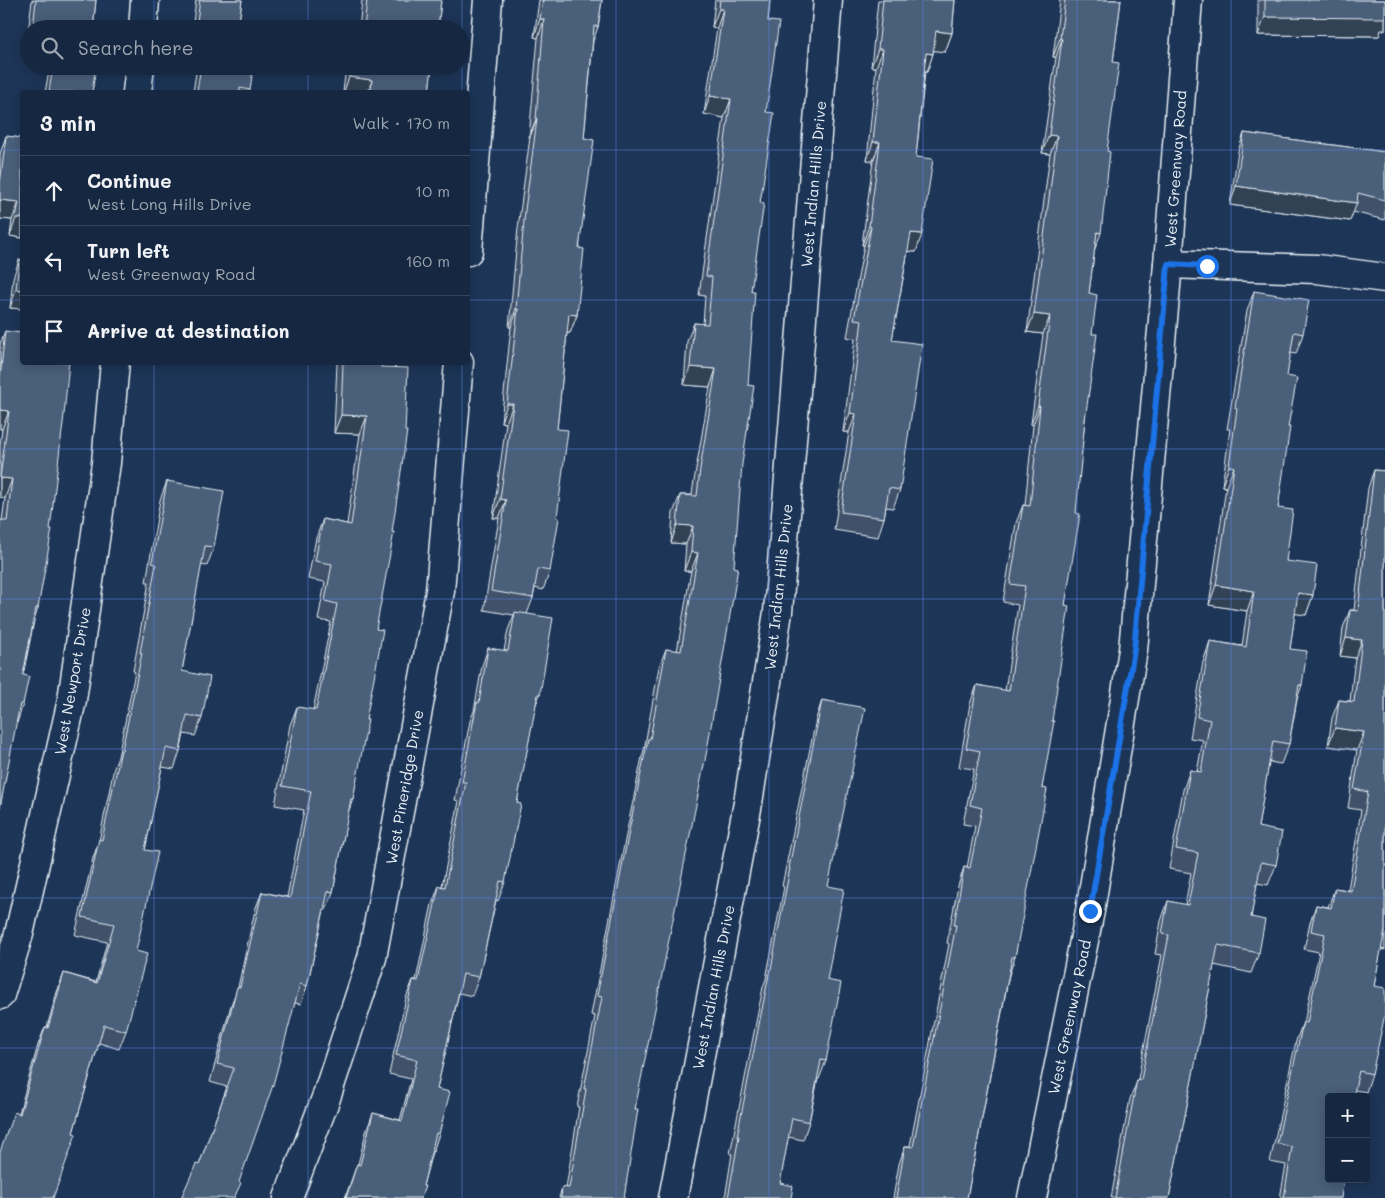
<!DOCTYPE html>
<html lang="en">
<head>
<meta charset="utf-8">
<style>
  :root { --surface:#162841; --page:#1f3048; --text:#f1f3f6; --muted:#9ea6b1; --line:#35445a }
  body { margin:0; font-family:Mali,sans-serif; background:var(--page); color:var(--text) }
  .controls { position:absolute; right:15px; bottom:15px; display:grid; overflow:hidden; border-radius:5px; box-shadow:0 2px 12px #0003 }
  .controls button { width:45px; height:45px; display:grid; place-items:center; padding:0; border:0; border-bottom:1px solid var(--line); background:var(--surface); color:var(--text); font:25px sans-serif }
  .stop { position:absolute; width:15px; height:15px; margin:-11px; border:4px solid #1a73e8; border-radius:50%; background:#fff }
  .stop.end { background:#1a73e8; border-color:#fff; box-shadow:0 1px 5px #0008 }
  .list { margin:0; padding:0; list-style:none }
  h2 { display:flex; justify-content:space-between; align-items:center; height:65px; margin:0; padding:0 20px; font-size:21px }
  h2 small { font-size:16px; font-weight:400; color:var(--muted) }
  .list li { display:grid; grid-template-columns:32px 1fr auto; gap:15px; align-items:center; box-sizing:border-box; height:70px; padding:0 20px; border-top:1px solid var(--line) }
  .list b { display:block; font-size:19px; white-space:nowrap }
  .list p { margin:0; font-size:16px; white-space:nowrap; color:var(--muted) }
  .list em { font-size:16px; font-style:normal; color:var(--muted) }
  .icon { flex:none; width:28px; height:28px; fill:none; stroke:currentColor; stroke-width:2; stroke-linecap:round; stroke-linejoin:round }
  .map { position:relative; flex:none; width:1385px; height:1198px; overflow:hidden }
  .search { position:absolute; background:var(--surface); box-shadow:0 2px 12px #0003; left:20px; top:20px; width:450px; height:55px; display:flex; align-items:center; gap:12px; box-sizing:border-box; padding:0 18px; border-radius:28px; color:var(--muted); font-size:19px }
  .panel { position:absolute; background:var(--surface); box-shadow:0 2px 12px #0003; left:20px; top:90px; width:450px; height:275px; border-radius:5px }
  .map>svg:first-child { display:block }
  .lines { fill:none; stroke-linecap:round; stroke-linejoin:round }
  .minor-casing { stroke:#e8f1f8; stroke-width:31 }
  .minor { stroke:#1d3557; stroke-width:28 }
  .wall { fill:#3f5169; stroke:#e8f1f8 }
  .shaded-wall { fill:#334255; stroke:#e8f1f8 }
  .building { fill:#495e7a; stroke:#e8f1f8 }
  .route { stroke:#1a73e8; stroke-width:6 }
  .grid { fill:none; stroke:#5a7fe2; stroke-width:1; stroke-opacity:0.55 }
  .labels { text-anchor:middle; dominant-baseline:central; stroke-width:4; stroke-linejoin:round; paint-order:stroke }
  .street-label { font-size:15px; fill:#e8f1f8; stroke:#1d3557 }
</style>
</head>
<body>
<div class="map">
<svg width="1385" height="1198" viewBox="0 0 1385 1198">
  <rect width="100%" height="100%" fill="#1d3557"/>
  <filter id="ink" filterUnits="userSpaceOnUse"><feTurbulence type="fractalNoise" baseFrequency=".02" numOctaves="2"/><feDisplacementMap in="SourceGraphic" scale="10" xChannelSelector="R" yChannelSelector="G"/><feConvolveMatrix kernelMatrix="1 2 1 2 8 2 1 2 1" color-interpolation-filters="sRGB"/></filter>
  <g filter="url(#ink)">
    <g class="lines">
      <defs>
        <g id="minor">
          <polyline points="143,29 145,0"/>
          <polyline points="137,92 140,66"/>
          <polyline points="468,251 488,0"/>
          <polyline points="1168,264 1317,269 1385,278"/>
          <polyline points="0,995 19,934 72,700 106,463 115,362"/>
          <polyline points="288,1198 326,1098 372,958 440,591 459,362"/>
          <polyline points="673,1198 748,803 778,612 828,0"/>
          <polyline points="1032,1198 1090,911 1133,650 1168,264 1188,0"/>
        </g>
      </defs>
      <use href="#minor" class="minor-casing"/>
      <use href="#minor" class="minor"/>
    </g>
    <g class="wall">
      <polygon points="32,0 96,0 93,29 29,29 29,57 25,57"/>
      <polygon points="196,0 242,0 238,29 192,29"/>
      <polygon points="362,0 441,0 438,29 359,29"/>
      <polygon points="539,0 602,0 598,27 593,41 584,138 577,315 570,333 567,333 557,429 550,571 543,590 535,588 533,598 527,614 540,694 535,707 517,803 505,882 498,901 496,900 479,977 472,996 459,993 437,1089 439,1134 433,1152 432,1152 423,1186 421,1198 345,1198 357,1164 358,1164 366,1132 373,1113 400,1120 411,1079 389,1074 406,998 413,980 416,980 432,904 439,886 442,886 459,801 455,800 470,721 474,711 482,666 488,648 504,651 508,630 514,615 484,610 499,518 493,518 506,423 501,422 511,327 509,327 518,228 530,137 529,137 538,38 534,37"/>
      <polygon points="715,0 770,0 768,21 766,112 760,203 751,291 635,1109 624,1198 559,1198 562,1187 566,1188 579,1107 577,1107 595,1016 591,1015 624,845 642,757 644,750 659,667 666,649 677,651 691,571 684,571 686,544 671,543 673,513 680,495 692,495 693,487 710,387 684,385 687,341 694,323 703,324 705,296 699,295 724,118 704,114 717,28 712,27"/>
      <polygon points="878,0 955,0 952,33 945,52 934,50 927,72 925,72 916,157 916,252 908,251 892,340 900,490 893,508 886,507 884,518 878,537 834,530 849,432 843,432 855,339 847,337 864,245 862,245 873,161 867,160 876,67 871,67"/>
      <polygon points="1060,0 1121,0 1113,62 1107,151 1089,293 1092,334 1085,420 1065,605 1042,788 1015,957 1009,975 967,1198 893,1198 899,1164 905,1146 910,1146 949,944 947,943 958,886 964,867 967,868 975,826 963,824 974,769 959,767 970,704 977,685 1005,691 1018,605 1003,602 1016,523 1023,505 1025,505 1033,425 1031,424 1043,334 1027,332 1050,154 1042,153 1056,57 1053,57"/>
      <polygon points="1258,0 1385,0 1385,30 1381,30 1379,36 1258,35"/>
      <polygon points="50,66 96,66 92,92 45,92"/>
      <polygon points="197,66 240,66 250,90 249,92 193,92"/>
      <polygon points="346,66 432,66 429,92 343,92"/>
      <polygon points="1244,133 1385,152 1385,220 1353,212 1350,221 1230,205 1238,151"/>
      <polygon points="6,136 22,138 22,238 10,236 12,220 0,219 0,154"/>
      <polygon points="19,260 22,260 22,309 10,308 13,278"/>
      <polygon points="1254,291 1303,334 1296,354 1290,353 1287,376 1288,427 1278,508 1286,561 1313,595 1306,615 1295,613 1290,649 1297,700 1289,744 1281,764 1269,762 1258,827 1276,865 1268,885 1257,883 1251,917 1259,953 1251,973 1214,965 1169,1198 1111,1198 1130,1099 1138,1079 1162,955 1155,954 1161,921 1168,901 1185,905 1191,873 1169,869 1183,790 1190,770 1197,772 1203,740 1190,738 1203,662 1210,641 1242,646 1247,611 1209,605 1226,487 1222,486 1230,429 1227,429 1247,311"/>
      <polygon points="5,331 38,608 34,621 23,675 23,704 17,723 2,521 5,498 0,497 0,446 2,429 0,429 0,344"/>
      <polygon points="337,362 381,362 376,629 366,720 353,799 348,813 333,892 326,910 324,910 307,986 301,1004 295,1003 199,1165 227,1087 210,1082 231,1005 238,987 255,910 262,892 287,897 304,810 275,805 290,725 297,707 313,710 331,622 318,620 325,582 308,579 316,538 323,519 347,524 360,434 334,433"/>
      <polygon points="1374,470 1385,471 1385,950 1381,949 1374,986 1372,1074 1366,1092 1355,1090 1329,1097 1341,1198 1280,1198 1286,1165 1270,1162 1296,1041 1303,1022 1304,1023 1319,952 1304,949 1310,923 1316,905 1328,907 1335,888 1348,890 1361,810 1348,808 1357,750 1328,746 1332,718 1339,700 1350,701 1355,658 1340,656 1343,628 1350,610 1354,610 1368,488"/>
      <polygon points="167,481 214,547 207,566 201,565 182,671 202,718 195,736 184,734 180,751 174,769 162,767 145,850 136,951 126,1031 119,1049 99,1043 73,1133 19,1113 38,1045 45,1027 47,1027 57,992 64,973 96,982 107,942 75,935 93,858 99,841 114,768 118,757 135,672 133,671 149,582 146,582 160,500"/>
      <polygon points="822,700 828,886 826,1061 819,1079 818,1079 809,1122 803,1140 788,1137 780,1183 791,1198 725,1198 732,1154 730,1154 763,987 766,979 784,887 782,886 816,719"/>
    </g>
    <g class="shaded-wall">
      <polygon points="719,9 723,9 717,28 712,27"/>
      <polygon points="1385,15 1385,30 1381,30 1379,36 1258,35 1265,17"/>
      <polygon points="540,19 544,19 538,38 534,37"/>
      <polygon points="936,31 952,33 945,52 929,50"/>
      <polygon points="1060,38 1062,39 1056,57 1053,57"/>
      <polygon points="29,47 29,57 25,57"/>
      <polygon points="878,49 883,49 876,67 871,67"/>
      <polygon points="926,53 933,54 927,72 920,72"/>
      <polygon points="349,77 372,80 368,92 344,92"/>
      <polygon points="710,96 731,99 724,118 704,114"/>
      <polygon points="536,119 537,119 530,137 529,137"/>
      <polygon points="1049,135 1057,136 1050,154 1042,153"/>
      <polygon points="873,142 880,142 873,161 867,160"/>
      <polygon points="1236,186 1357,203 1350,221 1230,205"/>
      <polygon points="0,200 19,202 12,220 0,219"/>
      <polygon points="16,218 22,218 22,238 10,236"/>
      <polygon points="869,226 871,227 864,245 862,245"/>
      <polygon points="1097,232 1101,233 1094,251"/>
      <polygon points="911,233 922,234 916,252 905,251"/>
      <polygon points="16,289 22,290 22,309 10,308"/>
      <polygon points="516,309 518,309 511,327 509,327"/>
      <polygon points="569,314 577,315 570,333 562,333"/>
      <polygon points="1034,314 1050,316 1043,334 1027,332"/>
      <polygon points="690,367 716,369 710,387 684,385"/>
      <polygon points="507,404 513,404 506,423 501,422"/>
      <polygon points="1038,406 1040,406 1033,425 1031,424"/>
      <polygon points="0,410 9,411 2,429 0,429"/>
      <polygon points="850,413 856,414 849,432 843,432"/>
      <polygon points="341,415 367,416 360,434 334,433"/>
      <polygon points="1229,466 1234,467 1226,487 1222,486"/>
      <polygon points="0,478 12,479 5,498 0,497"/>
      <polygon points="500,499 506,500 499,518 493,518"/>
      <polygon points="677,525 693,526 686,544 671,543"/>
      <polygon points="691,552 698,553 691,571 684,571"/>
      <polygon points="1216,585 1254,591 1247,611 1209,605"/>
      <polygon points="1298,593 1313,595 1306,615 1290,613"/>
      <polygon points="1346,638 1362,640 1355,658 1340,656"/>
      <polygon points="1299,685 1302,685 1295,705"/>
      <polygon points="1335,728 1364,732 1357,750 1328,746"/>
    </g>
    <g class="building">
      <polygon points="36,0 96,0 93,29 33,29"/>
      <polygon points="200,0 242,0 238,29 206,29 207,23 197,21"/>
      <polygon points="367,0 441,0 438,29 364,29"/>
      <polygon points="543,0 602,0 598,27 594,26 584,138 594,140 579,248 584,249 577,315 569,314 557,429 568,430 557,517 559,518 550,571 538,569 533,598 491,591 506,500 500,499 513,404 507,404 518,309 516,309 525,210 537,119 536,119 544,19 540,19"/>
      <polygon points="720,0 770,0 768,21 779,22 766,112 774,113 760,203 764,203 751,291 755,291 748,385 754,386 742,464 734,567 738,568 707,750 635,1109 638,1109 624,1198 561,1198 562,1187 569,1188 586,1089 584,1089 602,997 597,996 630,826 648,739 650,739 666,649 681,651 698,553 691,552 693,526 677,525 680,495 697,496 700,469 716,369 690,367 694,323 708,324 712,277 706,276 731,99 710,96 723,9 719,9"/>
      <polygon points="883,0 955,0 952,33 936,31 933,54 926,53 916,157 933,159 922,234 911,233 892,340 922,344 900,490 889,488 884,518 841,512 856,414 850,413 862,320 854,319 871,227 869,226 880,142 873,142 883,49 878,49"/>
      <polygon points="1065,0 1121,0 1113,62 1119,63 1107,151 1110,152 1101,233 1097,232 1089,293 1097,295 1092,334 1097,334 1085,420 1076,513 1080,514 1065,605 1069,606 1052,721 1054,721 1042,788 1047,789 1015,957 1012,957 967,1198 896,1198 905,1146 913,1147 956,925 954,925 964,867 970,868 982,808 970,805 980,751 966,748 977,685 1009,691 1025,586 1010,584 1023,505 1030,506 1040,406 1038,406 1050,316 1034,314 1057,136 1049,135 1062,39 1060,38"/>
      <polygon points="1265,0 1385,0 1385,18 1265,17"/>
      <polygon points="53,66 96,66 92,92 49,92"/>
      <polygon points="201,66 240,66 240,67 253,69 250,90 240,88 240,92 197,92"/>
      <polygon points="350,66 432,66 429,92 371,92 372,80 349,77"/>
      <polygon points="1244,133 1385,152 1385,200 1358,193 1357,203 1236,186"/>
      <polygon points="6,136 22,138 22,218 16,218 19,202 0,200 0,184"/>
      <polygon points="19,260 22,260 22,290 16,289"/>
      <polygon points="1254,291 1309,300 1303,334 1294,332 1287,376 1297,378 1288,427 1290,427 1278,508 1293,510 1286,561 1317,565 1313,595 1298,593 1290,649 1307,651 1302,685 1299,685 1289,744 1273,741 1258,827 1282,832 1276,865 1261,862 1251,917 1265,920 1259,953 1218,945 1169,1198 1115,1198 1137,1079 1141,1080 1169,935 1162,934 1168,901 1188,905 1198,853 1176,849 1190,770 1201,772 1210,720 1197,717 1210,641 1246,647 1254,591 1216,585 1234,467 1229,466 1237,409 1235,408"/>
      <polygon points="5,331 22,333 22,362 69,362 64,415 50,529 52,529 38,608 36,608 23,675 29,676 23,704 20,704 0,808 0,520 7,521 12,479 0,478 9,411 0,410 0,378"/>
      <polygon points="343,362 381,362 381,367 408,368 405,431 407,431 392,532 394,532 376,629 383,630 366,720 368,720 353,799 351,799 333,892 328,891 307,986 300,984 273,1085 239,1182 241,1183 234,1198 181,1198 196,1164 199,1165 234,1068 217,1064 237,987 240,987 262,892 290,898 311,791 282,786 297,707 316,710 337,604 325,601 332,564 315,561 323,519 351,525 367,416 341,415"/>
      <polygon points="1374,470 1385,471 1385,930 1374,986 1385,988 1385,1014 1372,1074 1359,1071 1353,1097 1329,1097 1329,1179 1344,1179 1341,1198 1284,1198 1292,1147 1277,1143 1303,1022 1307,1023 1325,934 1311,931 1316,905 1331,908 1335,888 1351,891 1368,792 1354,789 1364,732 1335,728 1339,700 1354,702 1362,640 1346,638 1350,610 1358,611"/>
      <polygon points="167,481 224,491 214,547 205,546 182,671 210,677 202,718 187,715 180,751 166,748 145,850 158,852 136,951 147,954 126,1031 104,1025 73,1133 76,1134 53,1198 0,1198 0,1152 14,1112 20,1114 45,1027 48,1028 64,973 97,983 114,924 82,917 99,839 102,840 121,750 122,750 142,653 140,653 156,564 152,563"/>
      <polygon points="515,612 553,618 540,694 538,694 517,803 521,804 505,882 500,881 479,977 463,974 437,1089 450,1092 439,1134 436,1133 423,1186 425,1186 421,1198 346,1198 357,1164 360,1165 373,1113 402,1121 417,1060 396,1055 413,980 418,981 439,886 445,887 466,782 462,782 477,702 479,703 488,648 508,651"/>
      <polygon points="822,700 865,708 828,886 844,889 827,980 841,983 826,1061 821,1060 809,1122 792,1118 780,1183 793,1186 791,1198 728,1198 739,1136 737,1136 770,969 771,969 790,868 789,868"/>
    </g>
  </g>
  <g class="lines" filter="url(#ink)">
    <polyline class="route" points="1090,911 1134,650 1168,264 1207,266"/>
  </g>
  <path class="grid" d="M154 0V29M308 0V29M462 0V92M616 0V1198M769 0V1198M923 0V1198M1077 0V1198M1231 0V1198M154 66V92M308 66V92M0 150H22M468 150H1385M0 300H22M468 300H1385M154 362V1198M308 362V1198M462 362V1198M0 449H1385M0 599H1385M0 749H1385M0 898H1385M0 1048H1385"/>
  <g class="labels">
    <g class="street-label">
      <text transform="translate(1175 169) rotate(-86)">West Greenway Road</text>
      <text transform="translate(813 184) rotate(-85)">West Indian Hills Drive</text>
      <text transform="translate(778 587) rotate(-84)">West Indian Hills Drive</text>
      <text transform="translate(72 681) rotate(-80)">West Newport Drive</text>
      <text transform="translate(404 787) rotate(-80)">West Pineridge Drive</text>
      <text transform="translate(713 987) rotate(-79)">West Indian Hills Drive</text>
      <text transform="translate(1069 1017) rotate(-78)">West Greenway Road</text>
    </g>
  </g>
</svg>
<div class="controls">
<button>+</button>
<button>−</button>
</div>
<div class="stop" style="left:1207px;top:266px"></div>
<div class="stop end" style="left:1090px;top:911px"></div>
<div class="search"><svg class="icon" aria-label="search" viewBox="0 0 24 24"><circle cx="10" cy="10" r="6"/><path d="M15 15l6 6"/></svg>Search here</div>
<section class="panel">
<h2>3 min<small>Walk · 170 m</small></h2>
<ul class="list">
<li><svg class="icon" aria-label="ahead" viewBox="0 0 24 24"><path d="M12 20V5M6 11l6-6 6 6"/></svg><div><b>Continue</b><p>West Long Hills Drive</p></div><em>10 m</em></li>
<li><svg class="icon" aria-label="left" viewBox="0 0 24 24"><path d="M17 20v-9H6M10 6l-5 5 5 5"/></svg><div><b>Turn left</b><p>West Greenway Road</p></div><em>160 m</em></li>
<li><svg class="icon" aria-label="arrive" viewBox="0 0 24 24"><path d="M6 21V4h12l-3 4 3 4H6"/></svg><div><b>Arrive at destination</b></div></li>
</ul>
</section>
</div>
</body>
</html>
